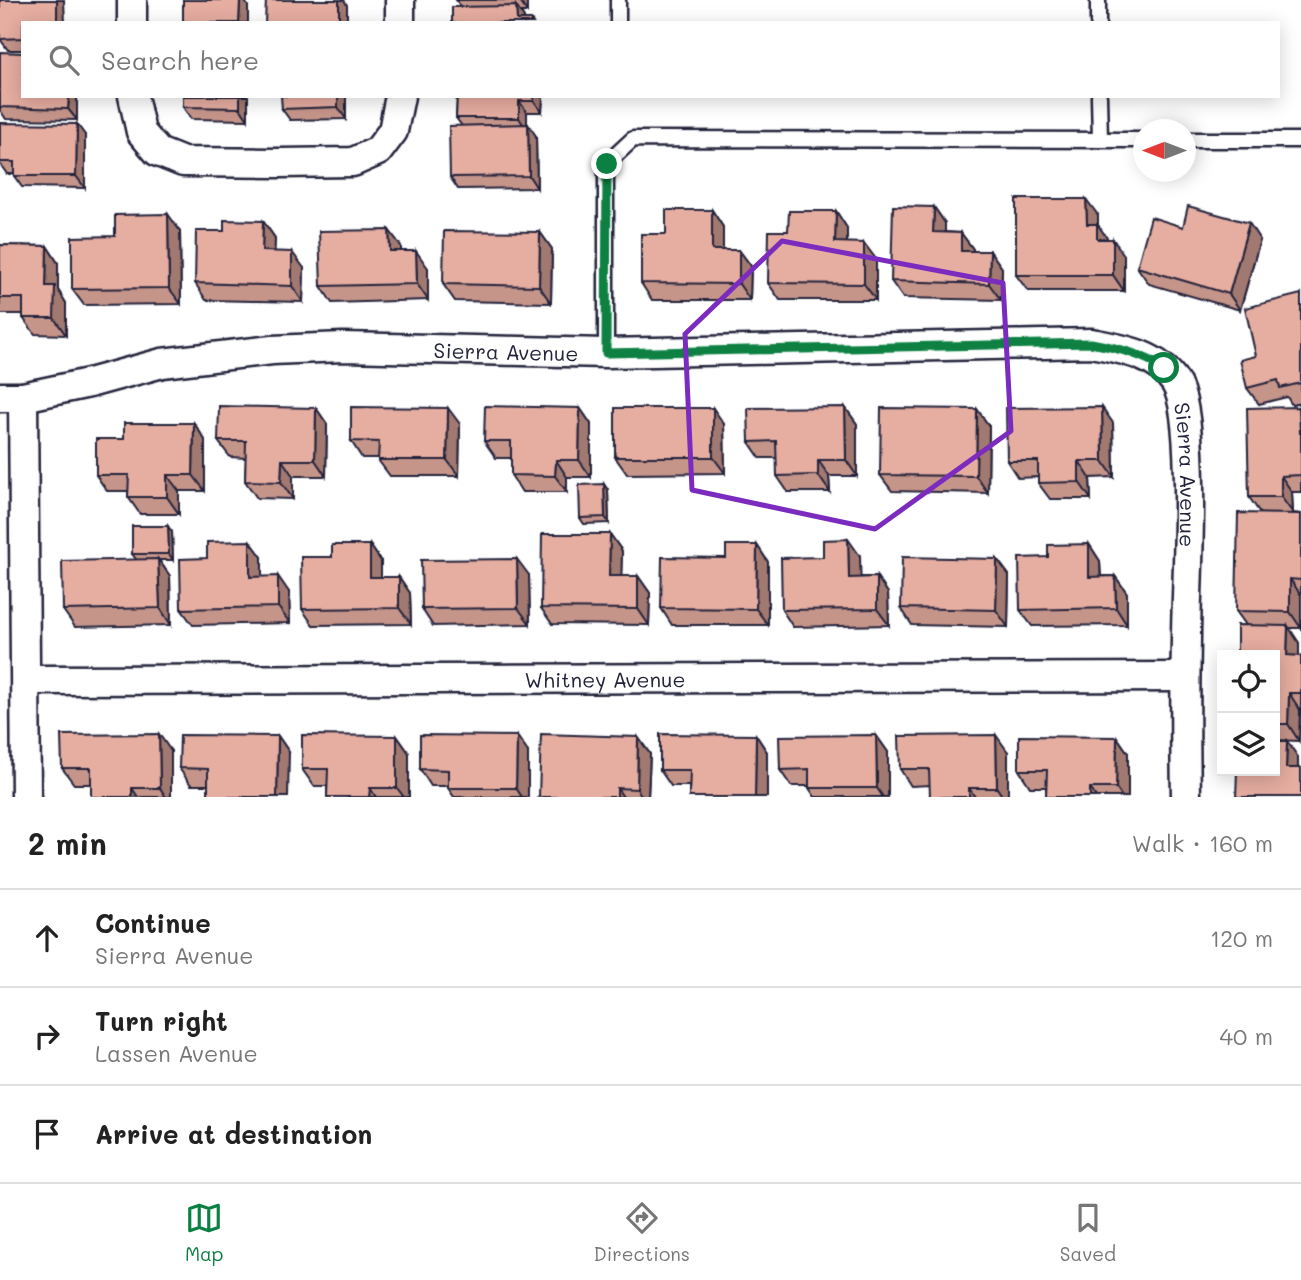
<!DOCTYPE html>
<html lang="en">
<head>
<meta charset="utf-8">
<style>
  :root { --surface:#fff; --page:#f6f6f6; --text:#222; --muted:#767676; --line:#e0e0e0; --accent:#0b8043 }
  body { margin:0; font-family:Mali,sans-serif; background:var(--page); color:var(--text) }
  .controls { position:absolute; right:21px; bottom:21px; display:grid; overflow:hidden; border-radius:0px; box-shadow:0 4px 18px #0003 }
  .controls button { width:63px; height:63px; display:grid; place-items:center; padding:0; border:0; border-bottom:2px solid var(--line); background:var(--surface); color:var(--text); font:35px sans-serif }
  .compass { position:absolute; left:1133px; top:119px; width:63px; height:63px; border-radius:50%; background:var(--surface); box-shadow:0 4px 18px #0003; rotate:270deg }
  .stop { position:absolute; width:21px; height:21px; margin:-16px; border:5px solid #0b8043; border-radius:50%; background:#fff }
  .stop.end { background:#0b8043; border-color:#fff; box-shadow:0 2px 7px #0008 }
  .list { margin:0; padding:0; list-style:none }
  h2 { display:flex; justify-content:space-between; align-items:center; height:91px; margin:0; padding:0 28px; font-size:30px }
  h2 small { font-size:23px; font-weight:400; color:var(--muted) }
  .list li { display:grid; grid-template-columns:46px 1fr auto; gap:21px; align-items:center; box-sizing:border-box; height:98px; padding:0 28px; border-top:2px solid var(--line) }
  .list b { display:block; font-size:26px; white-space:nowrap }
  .list p { margin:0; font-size:23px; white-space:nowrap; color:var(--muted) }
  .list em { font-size:23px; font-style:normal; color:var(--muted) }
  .icon { flex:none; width:38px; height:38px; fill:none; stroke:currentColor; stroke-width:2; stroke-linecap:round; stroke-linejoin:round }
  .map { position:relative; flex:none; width:1301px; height:797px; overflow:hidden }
  .search { position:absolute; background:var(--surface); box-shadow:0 4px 18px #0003; left:21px; right:21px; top:21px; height:77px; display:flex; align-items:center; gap:18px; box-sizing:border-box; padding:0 24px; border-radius:0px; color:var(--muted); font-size:26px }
  .sheet { height:385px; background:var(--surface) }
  nav { display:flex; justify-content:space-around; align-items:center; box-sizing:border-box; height:98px; border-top:2px solid var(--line); background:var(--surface); font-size:19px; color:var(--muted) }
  nav a { display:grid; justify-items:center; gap:4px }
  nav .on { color:var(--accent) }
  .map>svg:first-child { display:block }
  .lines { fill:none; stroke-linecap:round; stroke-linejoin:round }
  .service-casing { stroke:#22223b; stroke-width:19 }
  .minor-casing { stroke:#22223b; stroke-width:33 }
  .service { stroke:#fff; stroke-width:14 }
  .minor { stroke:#fff; stroke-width:28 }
  .wall { fill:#c6958a; stroke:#22223b; stroke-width:2 }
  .shaded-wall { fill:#a17971; stroke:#22223b; stroke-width:2 }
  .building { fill:#e6ada1; stroke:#22223b; stroke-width:2 }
  .route { stroke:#0b8043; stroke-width:9 }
  .marked { fill:none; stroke:#7b2cbf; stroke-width:5; stroke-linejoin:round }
  .labels { text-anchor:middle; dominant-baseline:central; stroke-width:6; stroke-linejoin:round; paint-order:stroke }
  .street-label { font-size:21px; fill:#22223b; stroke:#fff }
</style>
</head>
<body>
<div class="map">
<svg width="1301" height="797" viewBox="0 0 1301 797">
  <rect width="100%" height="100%" fill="#fff"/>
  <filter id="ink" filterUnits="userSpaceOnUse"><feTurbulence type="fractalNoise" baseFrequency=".0143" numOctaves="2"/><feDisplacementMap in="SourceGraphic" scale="14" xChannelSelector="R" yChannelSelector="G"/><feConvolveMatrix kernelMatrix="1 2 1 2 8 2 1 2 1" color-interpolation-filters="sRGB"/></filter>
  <g filter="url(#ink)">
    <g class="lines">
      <defs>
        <g id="service">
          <polyline points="618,0 618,23"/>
          <polyline points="1098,0 1098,23"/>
          <polyline points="1099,96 1100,140"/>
          <polyline points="1186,140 1301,140"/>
          <polyline points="606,353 606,164 633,139 1144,140"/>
        </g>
        <g id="minor">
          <polyline points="132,0 132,23"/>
          <polyline points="400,23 400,0"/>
          <polyline points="133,96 141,132 158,152 183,162 280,163 353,162 378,151 393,131 400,96"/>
          <path id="s1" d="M0 397H23L89 383 162 363 272 350 343 347 606 353 1091 343C1122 349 1157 354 1175 382 1198 416 1186 588 1186 637 1185 690 1185 744 1186 797"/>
          <polyline points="23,397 26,797"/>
          <path id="s2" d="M26 680 1185 677"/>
        </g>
      </defs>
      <use href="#service" class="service-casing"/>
      <use href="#minor" class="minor-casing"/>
      <use href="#service" class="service"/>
      <use href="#minor" class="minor"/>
    </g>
    <g class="wall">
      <polygon points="456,0 527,0 527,12 520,12 524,18 524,20 531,20 533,23 452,23 461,7"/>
      <polygon points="23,23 23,50 8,50 0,39"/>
      <polygon points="0,52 23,96 77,96 77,120 6,119 0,110"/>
      <polygon points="248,96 248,120 191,119 183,107"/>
      <polygon points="346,96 346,119 290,120 282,109"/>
      <polygon points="457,96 543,96 542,112 527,112 527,124 536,136 537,188 458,189 450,177 462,126 456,118"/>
      <polygon points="0,123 85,135 85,188 22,187 14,176 14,174 7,174 0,164"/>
      <polygon points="934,207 945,223 945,232 961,233 973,249 973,251 990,251 1002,268 1001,300 903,298 891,281"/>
      <polygon points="712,210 723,227 723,250 739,250 751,266 750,300 652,300 641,283 666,234"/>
      <polygon points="836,211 847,228 847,242 876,259 876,300 780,300 768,283 788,231"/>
      <polygon points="1098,215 1098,225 1107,239 1124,255 1124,291 1028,291 1016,275"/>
      <polygon points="263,221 275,238 274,252 304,268 303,302 206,300 195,283 224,231"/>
      <polygon points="1183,227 1260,240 1240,310 1149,284 1137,267"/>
      <polygon points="389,230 401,246 401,251 428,268 428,300 332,303 321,286"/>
      <polygon points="180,231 181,304 84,305 72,289"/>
      <polygon points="540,232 552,249 551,303 455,301 443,284"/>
      <polygon points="0,245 47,246 58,263 58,290 66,303 66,335 35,334 23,318 23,314 0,314"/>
      <polygon points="1301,294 1301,403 1292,405 1287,397 1259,404 1247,388 1256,356"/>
      <polygon points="845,407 857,424 857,476 829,476 830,492 788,492 777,476 777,458 760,458 749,442"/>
      <polygon points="1299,407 1301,409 1301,492 1292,492 1293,513 1301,514 1301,628 1289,628 1299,643 1299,655 1301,656 1301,710 1299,741 1275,740 1275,655 1246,625 1236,611 1260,513 1249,497"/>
      <polygon points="316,408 327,424 326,476 293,476 293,499 257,498 245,481 246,458 230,457 218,441"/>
      <polygon points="580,408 591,424 591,477 567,477 567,492 522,492 511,475 511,458 496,458 484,441"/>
      <polygon points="977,409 989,426 988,493 892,491 880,475"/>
      <polygon points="194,423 205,440 205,491 179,491 179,514 140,514 128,497 128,491 107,491 96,475"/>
      <polygon points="1113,423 1114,477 1090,478 1091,499 1050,499 1038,483 1038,477 1018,478 1007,461"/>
      <polygon points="460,424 459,476 390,476 378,460 378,458 362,458 351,441"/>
      <polygon points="724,424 725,473 627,474 615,457"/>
      <polygon points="608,490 609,523 584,524 580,518"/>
      <polygon points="172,532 173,560 159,560 170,576 171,625 75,627 63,610 136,559 132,554"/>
      <polygon points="610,534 622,551 621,576 638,576 650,593 649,625 552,624 541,608"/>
      <polygon points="250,541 262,557 262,576 289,592 290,623 193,625 181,609 207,558"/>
      <polygon points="1089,544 1100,561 1101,576 1115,576 1127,593 1127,625 1032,626 1020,610 1048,557"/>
      <polygon points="370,545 381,561 381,577 399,577 410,593 411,624 313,625 302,609 332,557"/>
      <polygon points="757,545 768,562 768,625 672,625 661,608 726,558"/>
      <polygon points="860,556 860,577 877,577 888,593 889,625 793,627 782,610"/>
      <polygon points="997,559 1009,575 1008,627 912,625 901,608"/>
      <polygon points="529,575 530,624 433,626 422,609"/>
      <polygon points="756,735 767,752 767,797 689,797 689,786 671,786 660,770"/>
      <polygon points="876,735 888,752 888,797 815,797 809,788 809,786 791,786 780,770"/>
      <polygon points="278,736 289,752 208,785 191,785 179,768"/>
      <polygon points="397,736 409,753 409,797 327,797 327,786 314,786 302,769"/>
      <polygon points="638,737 650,754 648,797 539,797"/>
      <polygon points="1117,737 1128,753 1128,797 1046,797 1046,787 1030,787 1019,770"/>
      <polygon points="171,751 171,797 91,797 91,784 74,784 62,768"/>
      <polygon points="528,752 528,797 454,797 448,788 448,786 431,786 420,769"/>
      <polygon points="1008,752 1008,797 930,797 930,785 911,786 900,769"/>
    </g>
    <g class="shaded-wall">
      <polygon points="57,0 64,0 65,23 57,23"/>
      <polygon points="240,0 244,0 248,6 248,23 239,23"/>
      <polygon points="339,0 344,0 347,5 347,23 339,23"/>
      <polygon points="519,0 527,0 527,12"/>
      <polygon points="516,6 524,18 524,23 517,20"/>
      <polygon points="69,96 77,96 77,120 68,109"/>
      <polygon points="240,96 248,96 248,120 240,108"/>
      <polygon points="338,96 346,96 346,119 338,107"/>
      <polygon points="534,96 543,96 542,112 534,101"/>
      <polygon points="519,101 527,112 527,130 519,118"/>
      <polygon points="77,124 85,135 85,188 76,176"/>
      <polygon points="528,124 536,136 537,188 529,176"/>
      <polygon points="1086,199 1098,215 1098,225 1109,241 1109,255 1087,224"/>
      <polygon points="934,207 945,223 945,249 933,232"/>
      <polygon points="712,210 723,227 723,266 712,250"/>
      <polygon points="836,211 847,228 847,259 835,242"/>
      <polygon points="168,214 180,231 181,304 169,288"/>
      <polygon points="263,221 275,238 274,268 262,251"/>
      <polygon points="1249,223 1260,240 1240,310 1229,294"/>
      <polygon points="389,230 401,246 401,268 390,251"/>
      <polygon points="540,232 552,249 551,303 539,286"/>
      <polygon points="961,233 973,249 972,267 961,251"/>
      <polygon points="1113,239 1124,255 1124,291 1113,275"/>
      <polygon points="864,243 876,259 876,300 864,284"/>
      <polygon points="47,246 58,263 58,290 66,303 66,335 54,318 46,286"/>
      <polygon points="739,250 751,266 750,300 739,284"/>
      <polygon points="416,251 428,268 428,300 417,284"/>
      <polygon points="990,251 1002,268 1001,300 989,284"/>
      <polygon points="292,252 304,268 303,302 292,286"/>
      <polygon points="845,407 857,424 857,476 846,460"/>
      <polygon points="1102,407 1113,423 1114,477 1103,461"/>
      <polygon points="1299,407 1301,409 1301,435 1300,433"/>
      <polygon points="316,408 327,424 326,476 315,460"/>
      <polygon points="448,408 460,424 459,476 447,460"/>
      <polygon points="580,408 591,424 591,477 579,460"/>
      <polygon points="713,408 724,424 725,473 713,457"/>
      <polygon points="977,409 989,426 988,493 976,476"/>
      <polygon points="194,423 205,440 205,491 193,475"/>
      <polygon points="282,460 293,476 293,499 281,482"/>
      <polygon points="556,460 567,477 567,492 555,476"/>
      <polygon points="818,460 829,476 830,492 818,475"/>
      <polygon points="1079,461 1090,478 1091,499 1079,482"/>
      <polygon points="167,475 179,491 179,514 167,497"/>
      <polygon points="1281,476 1292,492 1293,513 1281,497"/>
      <polygon points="604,484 608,490 609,523 605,517"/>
      <polygon points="168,526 172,532 173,560 169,554"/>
      <polygon points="610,534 622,551 621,592 609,576"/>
      <polygon points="848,539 860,556 861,594 849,578"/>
      <polygon points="250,541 262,557 262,593 250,577"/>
      <polygon points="1089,544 1100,561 1101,593 1089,577"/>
      <polygon points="370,545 381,561 381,593 370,577"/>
      <polygon points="757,545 768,562 768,625 756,609"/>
      <polygon points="158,559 170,576 171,625 160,608"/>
      <polygon points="517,559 529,575 530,624 518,608"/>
      <polygon points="997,559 1009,575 1008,627 996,610"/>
      <polygon points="278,576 289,592 290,623 278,607"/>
      <polygon points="638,576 650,593 649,625 638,609"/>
      <polygon points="1115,576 1127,593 1127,625 1116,608"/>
      <polygon points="399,577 410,593 411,624 399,608"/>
      <polygon points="877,577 888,593 889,625 877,609"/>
      <polygon points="1290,579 1301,595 1301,628 1290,612"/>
      <polygon points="1288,626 1299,643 1299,672 1287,655"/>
      <polygon points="1289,693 1300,710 1299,741 1288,724"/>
      <polygon points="159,734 171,751 171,797 166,797 160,788"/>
      <polygon points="756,735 767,752 767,797 755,797"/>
      <polygon points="876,735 888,752 888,797 883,797 877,788"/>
      <polygon points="996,735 1008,752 1008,797 1003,797 997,788"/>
      <polygon points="278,736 289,752 288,797 277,797"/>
      <polygon points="397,736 409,753 409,797 404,797 397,788"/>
      <polygon points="517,736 528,752 528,797 522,797 516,788"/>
      <polygon points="638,737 650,754 648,797 642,797 637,789"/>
      <polygon points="1117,737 1128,753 1128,797 1122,797 1116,788"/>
      <polygon points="1287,741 1298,757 1298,784 1286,768"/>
      <polygon points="132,788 138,797 132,797"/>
      <polygon points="370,788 376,797 369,797"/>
      <polygon points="617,788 623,797 617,797"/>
      <polygon points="969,788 975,797 969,797"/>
      <polygon points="1090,788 1096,797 1090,797"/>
    </g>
    <g class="building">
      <polygon points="0,0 57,0 57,23 23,23 23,38 0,39"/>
      <polygon points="183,0 240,0 239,23 183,23"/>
      <polygon points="266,0 339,0 339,23 265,23"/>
      <polygon points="516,6 517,20 531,20 531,23 452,23 452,7"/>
      <polygon points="0,52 23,53 23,96 69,96 68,109 0,107"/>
      <polygon points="183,96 240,96 240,108 183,107"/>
      <polygon points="281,96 338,96 338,107 282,109"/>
      <polygon points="457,96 534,96 534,101 519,101 519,118 456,118"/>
      <polygon points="0,123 77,124 76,176 14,176 14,162 0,162"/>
      <polygon points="528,124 529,176 450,177 449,126"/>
      <polygon points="1016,199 1086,199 1087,224 1097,224 1097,239 1113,239 1113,275 1016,275"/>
      <polygon points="893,206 934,207 933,232 961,233 961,251 990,251 989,284 891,281"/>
      <polygon points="1188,206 1249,223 1229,294 1137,267 1151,217 1183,227"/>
      <polygon points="666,210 712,210 712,250 739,250 739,284 641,283 641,234 666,234"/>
      <polygon points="789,211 836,211 835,242 864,243 864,284 768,283 769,231 788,231"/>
      <polygon points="168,214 169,288 72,289 72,237 115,236 115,215"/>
      <polygon points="224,220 263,221 262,251 292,252 292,286 195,283 196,231 224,231"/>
      <polygon points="389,230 390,251 416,251 417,284 321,286 319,231"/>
      <polygon points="444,231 540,232 539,286 443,284"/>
      <polygon points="0,245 47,246 46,286 55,286 54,318 23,318 23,298 0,298"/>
      <polygon points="1301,294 1301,383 1280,388 1278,380 1247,388 1240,360 1256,356 1245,308"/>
      <polygon points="219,406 316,408 315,460 282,460 281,482 245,481 246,441 218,441"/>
      <polygon points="485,406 580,408 579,460 556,460 555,476 511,475 511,441 484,441"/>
      <polygon points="351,407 448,408 447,460 378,460 379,442 351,441"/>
      <polygon points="845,407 846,460 818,460 818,475 777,476 776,441 749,442 748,408"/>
      <polygon points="1102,407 1103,461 1079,461 1079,482 1038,483 1038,461 1007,461 1006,408"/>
      <polygon points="1299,407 1300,433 1301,433 1301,475 1281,476 1281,497 1249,497 1247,408"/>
      <rect x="615" y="408" width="98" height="49"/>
      <polygon points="881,408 977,409 976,476 880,475"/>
      <polygon points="124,423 194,423 193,475 167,475 167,497 128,497 129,475 96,475 96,439 124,439"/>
      <polygon points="604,484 605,517 580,518 579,485"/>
      <polygon points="1238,513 1301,514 1301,580 1290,579 1290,612 1236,611"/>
      <polygon points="132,526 168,526 169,554 132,554"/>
      <polygon points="542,534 610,534 609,576 638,576 638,609 541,608"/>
      <polygon points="848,539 849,578 877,577 877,609 782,610 781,558 823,557 823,540"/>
      <polygon points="250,541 250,577 278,576 278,607 181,609 180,559 207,558 207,542"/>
      <polygon points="1089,544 1089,577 1115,576 1116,608 1020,610 1019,558 1048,557 1048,545"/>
      <polygon points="332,545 370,545 370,577 399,577 399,608 302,609 301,557 332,557"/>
      <polygon points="726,545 757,545 756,609 661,608 662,557 726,558"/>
      <polygon points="902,557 997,559 996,610 901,608"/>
      <polygon points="158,559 160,608 63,610 62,561"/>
      <polygon points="517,559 518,608 422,609 421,560"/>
      <polygon points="1237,625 1288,626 1287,655 1301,656 1301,693 1289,693 1288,724 1275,724 1275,655 1237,655"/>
      <polygon points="159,734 160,788 132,788 132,797 91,797 91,768 62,768 61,735"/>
      <polygon points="541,734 638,737 637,789 617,788 617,797 539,797"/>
      <polygon points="660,734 756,735 755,797 689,797 690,770 660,770"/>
      <polygon points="180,735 278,736 277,797 208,797 208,769 179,768"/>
      <polygon points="302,735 397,736 397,788 370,788 369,797 327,797 328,769 302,769"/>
      <polygon points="420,735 517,736 516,788 448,788 448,770 420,769"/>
      <polygon points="876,735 877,788 809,788 809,769 780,770 779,736"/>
      <polygon points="996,735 997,788 969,788 969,797 930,797 929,769 900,769 899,736"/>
      <polygon points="1019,736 1117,737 1116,788 1090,788 1090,797 1046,797 1047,770 1019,770"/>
      <polygon points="1275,741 1287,741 1286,768 1301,768 1301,797 1236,797 1237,771 1275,771"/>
    </g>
  </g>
  <g class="lines" filter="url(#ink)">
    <path class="route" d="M607 164 606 353 1091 343C1118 348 1141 354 1164 368"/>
  </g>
  <path class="marked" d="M782 241 1003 283 1011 431 875 529 692 490 685 334Z"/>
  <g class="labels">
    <g class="street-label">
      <text stroke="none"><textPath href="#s1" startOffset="511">Sierra Avenue</textPath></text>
      <text stroke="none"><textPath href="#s1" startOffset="1286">Sierra Avenue</textPath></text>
      <text stroke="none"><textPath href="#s2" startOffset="579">Whitney Avenue</textPath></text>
    </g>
  </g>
</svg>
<div class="controls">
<button><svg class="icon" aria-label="locate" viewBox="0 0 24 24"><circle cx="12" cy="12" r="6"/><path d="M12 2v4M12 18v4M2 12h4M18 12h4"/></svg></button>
<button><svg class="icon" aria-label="layers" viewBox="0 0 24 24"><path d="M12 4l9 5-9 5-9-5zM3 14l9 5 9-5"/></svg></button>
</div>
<svg class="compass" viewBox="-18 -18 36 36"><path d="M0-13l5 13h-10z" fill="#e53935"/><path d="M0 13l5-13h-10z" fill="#767676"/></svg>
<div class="stop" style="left:1164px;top:368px"></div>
<div class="stop end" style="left:607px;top:164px"></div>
<div class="search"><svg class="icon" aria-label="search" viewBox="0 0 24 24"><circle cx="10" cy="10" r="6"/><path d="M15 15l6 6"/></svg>Search here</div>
</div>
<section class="sheet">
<h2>2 min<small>Walk · 160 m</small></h2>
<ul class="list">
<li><svg class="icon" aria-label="ahead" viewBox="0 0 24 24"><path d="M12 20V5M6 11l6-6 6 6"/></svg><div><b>Continue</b><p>Sierra Avenue</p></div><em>120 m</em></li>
<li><svg class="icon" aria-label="right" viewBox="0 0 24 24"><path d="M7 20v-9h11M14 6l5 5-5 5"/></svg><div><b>Turn right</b><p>Lassen Avenue</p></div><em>40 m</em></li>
<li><svg class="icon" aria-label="arrive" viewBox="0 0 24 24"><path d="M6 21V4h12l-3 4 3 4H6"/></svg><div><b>Arrive at destination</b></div></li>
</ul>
</section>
<nav>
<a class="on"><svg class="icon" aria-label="map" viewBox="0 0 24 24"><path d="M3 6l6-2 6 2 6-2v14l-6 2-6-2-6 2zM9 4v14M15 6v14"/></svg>Map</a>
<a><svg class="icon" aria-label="directions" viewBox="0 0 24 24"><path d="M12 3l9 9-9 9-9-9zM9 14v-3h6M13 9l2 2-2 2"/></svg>Directions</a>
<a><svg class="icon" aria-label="saved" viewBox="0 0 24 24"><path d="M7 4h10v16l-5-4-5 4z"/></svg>Saved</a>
</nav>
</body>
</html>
